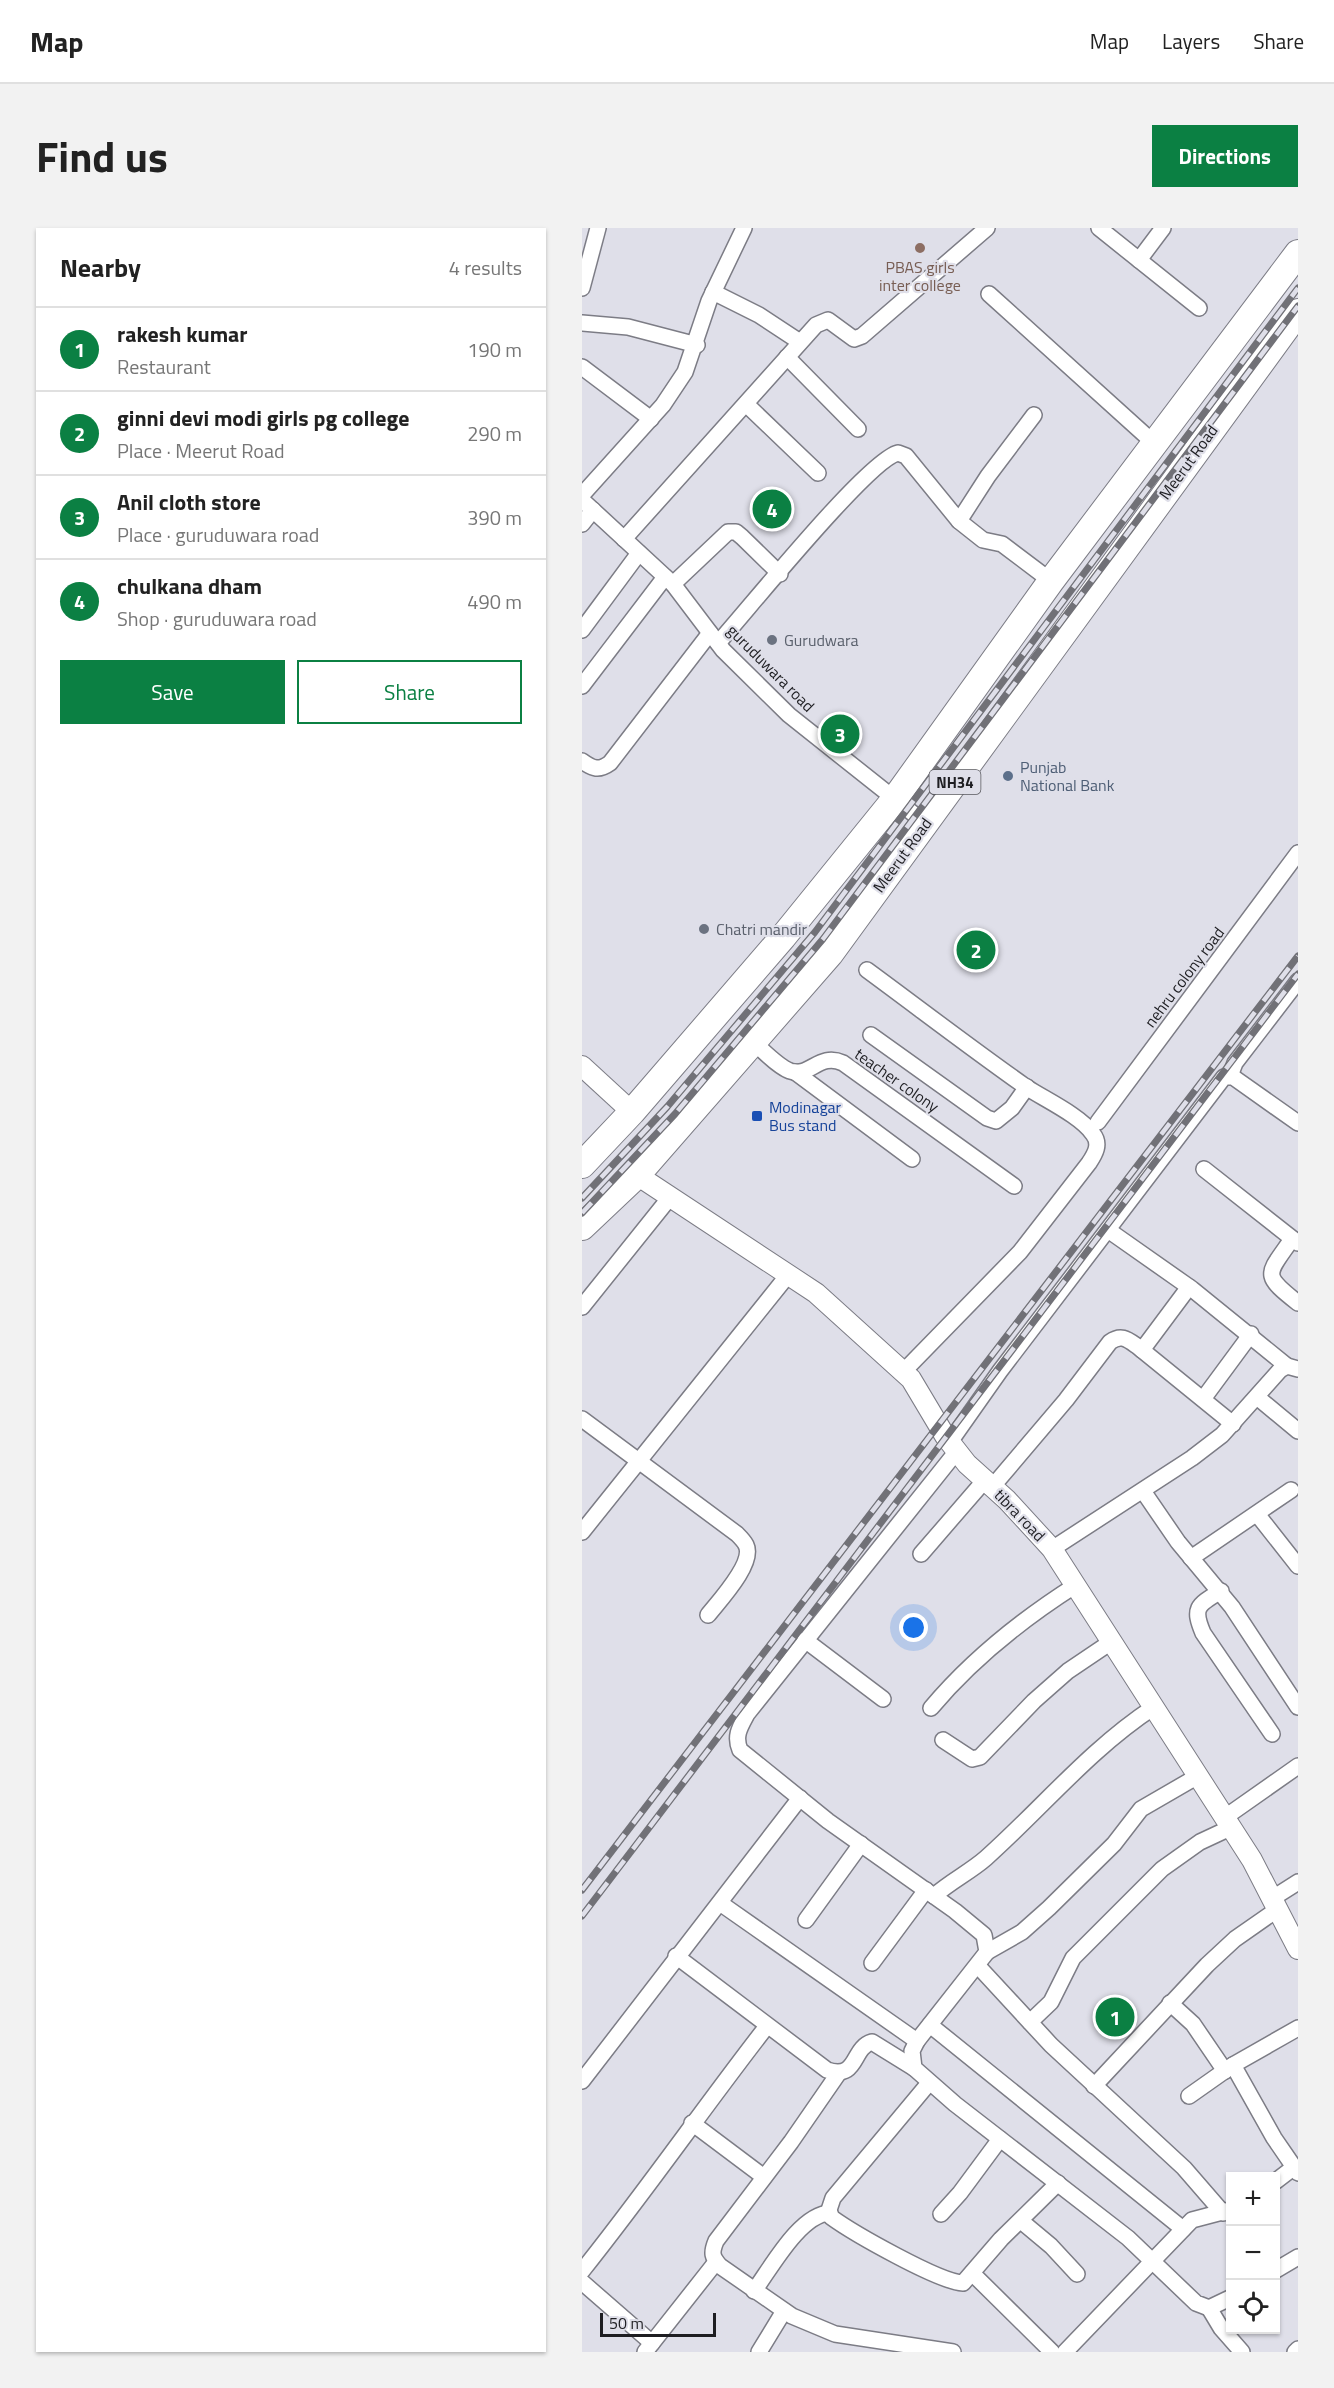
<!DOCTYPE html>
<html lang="en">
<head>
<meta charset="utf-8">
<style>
  :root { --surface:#fff; --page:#f2f2f2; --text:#222; --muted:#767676; --line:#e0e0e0; --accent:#0b8043 }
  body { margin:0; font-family:"Titillium Web",sans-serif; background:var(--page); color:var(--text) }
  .controls { position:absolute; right:18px; bottom:18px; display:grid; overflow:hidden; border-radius:0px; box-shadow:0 2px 4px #0004 }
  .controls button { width:54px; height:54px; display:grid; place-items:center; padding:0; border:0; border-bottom:2px solid var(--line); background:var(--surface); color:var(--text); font:30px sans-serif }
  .scale { position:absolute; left:18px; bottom:15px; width:116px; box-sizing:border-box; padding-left:6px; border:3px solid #1e1e22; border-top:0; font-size:16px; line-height:21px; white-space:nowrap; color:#1e1e22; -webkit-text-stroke:4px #dfdfe9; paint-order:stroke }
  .you { position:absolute; left:332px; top:1400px; width:21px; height:21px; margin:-15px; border:4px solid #fff; border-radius:50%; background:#1a73e8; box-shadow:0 0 0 9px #1a73e833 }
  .badge { display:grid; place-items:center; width:39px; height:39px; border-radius:50%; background:var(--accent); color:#fff; font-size:20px; font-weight:700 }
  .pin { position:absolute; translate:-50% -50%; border:3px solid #fff; box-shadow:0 2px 6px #0006 }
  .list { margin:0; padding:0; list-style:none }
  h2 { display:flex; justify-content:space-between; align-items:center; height:78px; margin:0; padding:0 24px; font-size:26px }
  h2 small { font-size:20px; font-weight:400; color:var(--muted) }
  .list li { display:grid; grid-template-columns:39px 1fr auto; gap:18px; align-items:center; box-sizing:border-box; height:84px; padding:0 24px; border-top:2px solid var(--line) }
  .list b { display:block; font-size:22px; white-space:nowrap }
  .list p { margin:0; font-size:20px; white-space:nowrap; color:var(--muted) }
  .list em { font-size:20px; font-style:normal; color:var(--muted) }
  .actions { display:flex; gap:12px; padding:18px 24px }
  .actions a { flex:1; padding:14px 0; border:2px solid var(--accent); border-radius:0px; text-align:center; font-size:21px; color:var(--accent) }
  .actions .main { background:var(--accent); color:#fff }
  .icon { flex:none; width:33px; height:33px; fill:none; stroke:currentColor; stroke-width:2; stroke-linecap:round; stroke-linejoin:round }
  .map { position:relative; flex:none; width:716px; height:2124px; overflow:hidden; border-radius:0px }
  header { display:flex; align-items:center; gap:36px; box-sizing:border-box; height:84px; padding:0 30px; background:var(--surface); border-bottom:2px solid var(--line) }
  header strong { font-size:28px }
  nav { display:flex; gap:33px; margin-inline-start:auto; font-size:21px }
  .intro { display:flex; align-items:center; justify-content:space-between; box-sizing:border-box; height:144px; padding:0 36px }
  h1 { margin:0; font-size:42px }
  .button { padding:15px 27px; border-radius:0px; background:var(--accent); color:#fff; font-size:21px; font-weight:700 }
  main { display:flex; gap:36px; padding:0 36px }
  aside { flex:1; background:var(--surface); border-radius:0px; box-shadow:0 2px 4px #0004 }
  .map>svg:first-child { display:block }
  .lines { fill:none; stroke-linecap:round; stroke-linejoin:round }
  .minor-casing { stroke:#7c7c85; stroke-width:18 }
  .tertiary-casing { stroke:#7c7c85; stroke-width:22 }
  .trunk-casing { stroke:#7c7c85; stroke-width:28 }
  .minor { stroke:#fff; stroke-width:15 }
  .tertiary { stroke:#fff; stroke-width:20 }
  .trunk { stroke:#fff; stroke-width:26 }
  .rail-casing { stroke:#717177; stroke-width:7 }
  .rail { stroke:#dfdfe9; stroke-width:4.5; stroke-dasharray:14; stroke-linecap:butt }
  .education-dot { fill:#8d6e63; stroke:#dfdfe9; stroke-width:2 }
  .worship-dot { fill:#6b7280; stroke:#dfdfe9; stroke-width:2 }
  .service-dot { fill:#5c6f8a; stroke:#dfdfe9; stroke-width:2 }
  .transit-dot { fill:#1a4fb4; stroke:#dfdfe9; stroke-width:2 }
  .labels { text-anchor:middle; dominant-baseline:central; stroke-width:4.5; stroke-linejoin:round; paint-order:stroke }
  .shield { fill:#dfdfe9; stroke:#58585e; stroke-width:1.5 }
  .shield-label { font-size:15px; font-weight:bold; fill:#1e1e22 }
  .education-label { font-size:16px; fill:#785e54; stroke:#dfdfe9 }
  .street-label { font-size:16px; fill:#1e1e22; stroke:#dfdfe9 }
  .worship-label { font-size:16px; fill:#5b616d; stroke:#dfdfe9; text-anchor:start }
  .service-label { font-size:16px; fill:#4e5e75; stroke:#dfdfe9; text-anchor:start }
  .transit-label { font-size:16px; fill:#164399; stroke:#dfdfe9; text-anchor:start }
</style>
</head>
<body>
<header>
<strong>Map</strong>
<nav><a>Map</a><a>Layers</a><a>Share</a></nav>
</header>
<div class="intro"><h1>Find us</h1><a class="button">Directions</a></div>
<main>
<aside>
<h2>Nearby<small>4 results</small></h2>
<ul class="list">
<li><span class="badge">1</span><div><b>rakesh kumar</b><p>Restaurant</p></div><em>190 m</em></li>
<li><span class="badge">2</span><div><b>ginni devi modi girls pg college</b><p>Place · Meerut Road</p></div><em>290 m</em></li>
<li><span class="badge">3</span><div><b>Anil cloth store</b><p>Place · guruduwara road</p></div><em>390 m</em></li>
<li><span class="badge">4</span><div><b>chulkana dham</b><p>Shop · guruduwara road</p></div><em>490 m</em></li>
</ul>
<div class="actions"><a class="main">Save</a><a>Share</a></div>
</aside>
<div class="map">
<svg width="716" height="2124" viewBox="0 0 716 2124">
  <rect width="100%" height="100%" fill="#dfdfe9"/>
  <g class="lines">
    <defs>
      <g id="minor">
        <polyline points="517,0 617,80"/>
        <polyline points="557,32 581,0"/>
        <polyline points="0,60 16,0"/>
        <polyline points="131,64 177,87 218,114"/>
        <polyline points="407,66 573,216"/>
        <polyline points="0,95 46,99 115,117"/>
        <polyline points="205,129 276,201"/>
        <polyline points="0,139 69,191"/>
        <polyline points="164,176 236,245"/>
        <polyline points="0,267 81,177 103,144 127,73 162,0"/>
        <polyline points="0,272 91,356 141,422 207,487 343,595"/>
        <polyline points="377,293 406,248 452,187"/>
        <polyline points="0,296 11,282"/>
        <polyline points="42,311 234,97 246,92 272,111 280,108 405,0"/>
        <polyline points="91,356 146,304 154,304 160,309 198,346"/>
        <polyline points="0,402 57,325"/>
        <path d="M136 415C165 383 286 232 316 225L324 228 377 293 401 312 420 316 469 353"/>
        <polyline points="0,458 83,349"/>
        <path d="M0 533C11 541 17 543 28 535L128 405"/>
        <path d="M285 742C338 781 390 821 444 859 462 871 499 888 511 906 519 916 513 926 507 935L438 1024 321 1144"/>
        <polyline points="289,807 405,890 414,893 430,880 445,859"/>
        <path d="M171 814C182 823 195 838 208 843 228 850 237 824 261 835L432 958"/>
        <polyline points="213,844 330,931"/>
        <polyline points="648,848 653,835 716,753"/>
        <polyline points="516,894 716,625"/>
        <polyline points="622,941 716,1015"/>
        <polyline points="526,1002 610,1061 705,1138"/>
        <path d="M710 1011C685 1047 679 1046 716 1075"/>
        <polyline points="0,1079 89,968"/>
        <polyline points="560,1122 607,1059"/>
        <polyline points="675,1169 716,1203"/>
        <polyline points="621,1171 669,1106"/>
        <path d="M0 1191 155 1306C158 1309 162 1313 164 1317 173 1335 137 1373 126 1387"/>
        <polyline points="368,1214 418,1143 642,849 651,849 716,895"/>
        <path d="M375 1223 165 1486C158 1499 152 1508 158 1522L246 1593 373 1683 402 1707 405 1724 335 1813 330 1823 332 1840 373 1876 546 2010 614 2075 627 2080 648 2070"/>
        <path d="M411 1258 484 1172 528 1114C539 1106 545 1111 555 1118L651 1196"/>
        <polyline points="561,1263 596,1314 650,1379 716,1479"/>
        <polyline points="675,1286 716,1338"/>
        <polyline points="0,1304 206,1047"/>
        <polyline points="470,1321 610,1230 640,1207 698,1142 705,1138 716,1141"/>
        <polyline points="339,1326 403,1252"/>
        <polyline points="609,1330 709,1262"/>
        <path d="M639 1363C616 1377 610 1379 621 1405L690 1506"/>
        <polyline points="223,1412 301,1471"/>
        <path d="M349 1480C391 1430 439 1392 494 1357"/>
        <polyline points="361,1512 390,1531 398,1529 452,1473 486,1443 529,1414"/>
        <polyline points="642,1590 716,1538"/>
        <path d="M352 1668C369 1653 388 1644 404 1630 461 1579 508 1521 572 1479"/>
        <polyline points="691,1670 716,1654"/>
        <polyline points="138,1675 335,1813"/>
        <polyline points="224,1692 279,1616"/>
        <polyline points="405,1724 440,1704 467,1680 532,1616 559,1581 616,1548"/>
        <path d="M94 1728 245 1842C277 1852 269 1820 290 1814L332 1840"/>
        <polyline points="290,1735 344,1662"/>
        <polyline points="396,1738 469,1817 602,1940 641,1985"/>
        <polyline points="588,1775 611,1796 643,1843"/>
        <polyline points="448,1794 469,1774 491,1730 580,1641 618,1614 648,1600"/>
        <polyline points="348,1797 601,2001"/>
        <polyline points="651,1837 692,1910 716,1945"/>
        <path d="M256 1846 209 1914 134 2013C129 2025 130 2029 138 2038L210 2088 253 2106 371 2124"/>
        <polyline points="0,1853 218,1570"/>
        <path d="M347 1855 251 1970 247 1982 249 1989C271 2005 357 2054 381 2055L419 2011 476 1955"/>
        <polyline points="512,1858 625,1737 653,1711 696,1681"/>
        <polyline points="607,1868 651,1837 716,1800"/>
        <polyline points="110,1895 182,1949"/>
        <polyline points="694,1953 711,1940"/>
        <polyline points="359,1986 378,1965 418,1911"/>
        <polyline points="439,1993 469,2018 495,2046"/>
        <polyline points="694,2042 716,2029"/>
        <path d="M0 2043C64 1963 122 1879 185 1798"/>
        <polyline points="390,2045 470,2124"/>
        <polyline points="0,2054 70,2115"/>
        <path d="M172 2063C189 2040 218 1986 248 1985"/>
        <polyline points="627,2080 639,2100 660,2124"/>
        <polyline points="63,2124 134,2034"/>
        <polyline points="177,2124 202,2083"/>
        <polyline points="483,2124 610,1992 648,1982"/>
        <polyline points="713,2124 716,2121"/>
      </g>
      <g id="tertiary">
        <polyline points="0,838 50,884"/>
        <polyline points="55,947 234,1065 329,1151 363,1208 385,1236 425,1272 470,1321 670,1632 716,1721"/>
      </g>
      <g id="trunk">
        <polyline points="0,937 50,884 201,709 312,572 469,353 716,25"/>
        <polyline points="0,999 55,947 248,726 716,84"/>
      </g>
    </defs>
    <use href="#minor" class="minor-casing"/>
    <use href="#tertiary" class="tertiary-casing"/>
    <use href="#trunk" class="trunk-casing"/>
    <use href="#minor" class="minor"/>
    <use href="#tertiary" class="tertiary"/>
    <use href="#trunk" class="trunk"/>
    <defs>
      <g id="rail">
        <polyline points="0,970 85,879 233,704 716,60"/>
        <polyline points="0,985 93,886 241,711 716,78"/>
        <polyline points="0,1662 716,728"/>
        <polyline points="0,1688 716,746"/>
      </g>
    </defs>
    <use href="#rail" class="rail-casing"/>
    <use href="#rail" class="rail"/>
  </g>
  <circle class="education-dot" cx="338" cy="20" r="6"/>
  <g class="worship-dot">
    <circle cx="190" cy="412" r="6"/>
    <circle cx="122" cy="701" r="6"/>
  </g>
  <circle class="service-dot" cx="426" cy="548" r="6"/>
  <rect class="transit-dot" x="169" y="882" width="12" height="12" rx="3"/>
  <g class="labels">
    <rect class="shield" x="347.5" y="542" width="51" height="24" rx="4.5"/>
    <g class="shield-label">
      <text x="373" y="554">NH34</text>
    </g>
    <g class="education-label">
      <text x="338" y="39">PBAS girls<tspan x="338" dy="18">inter college</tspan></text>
    </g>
    <g class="street-label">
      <text transform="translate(606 234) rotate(-54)">Meerut Road</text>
      <text transform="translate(189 440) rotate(45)">guruduwara road</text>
      <text transform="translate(320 627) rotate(-54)">Meerut Road</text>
      <text transform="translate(602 749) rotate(-53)">nehru colony road</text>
      <text transform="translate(315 852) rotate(35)">teacher colony</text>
      <text transform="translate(438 1287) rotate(46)">tibra road</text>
    </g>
    <g class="worship-label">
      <text x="202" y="412">Gurudwara</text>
      <text x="134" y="701">Chatri mandir</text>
    </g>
    <g class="service-label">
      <text x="438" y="539">Punjab<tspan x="438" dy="18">National Bank</tspan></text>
    </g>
    <g class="transit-label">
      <text x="187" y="879">Modinagar<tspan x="187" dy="18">Bus stand</tspan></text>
    </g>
  </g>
</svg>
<div class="controls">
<button>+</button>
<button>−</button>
<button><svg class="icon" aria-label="locate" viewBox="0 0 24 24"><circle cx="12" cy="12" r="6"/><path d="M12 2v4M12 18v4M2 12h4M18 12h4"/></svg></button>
</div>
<div class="scale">50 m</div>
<div class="you"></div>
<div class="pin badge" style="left:533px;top:1789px">1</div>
<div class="pin badge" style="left:394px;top:722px">2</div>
<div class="pin badge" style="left:258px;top:506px">3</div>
<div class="pin badge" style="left:190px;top:281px">4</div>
</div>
</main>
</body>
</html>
